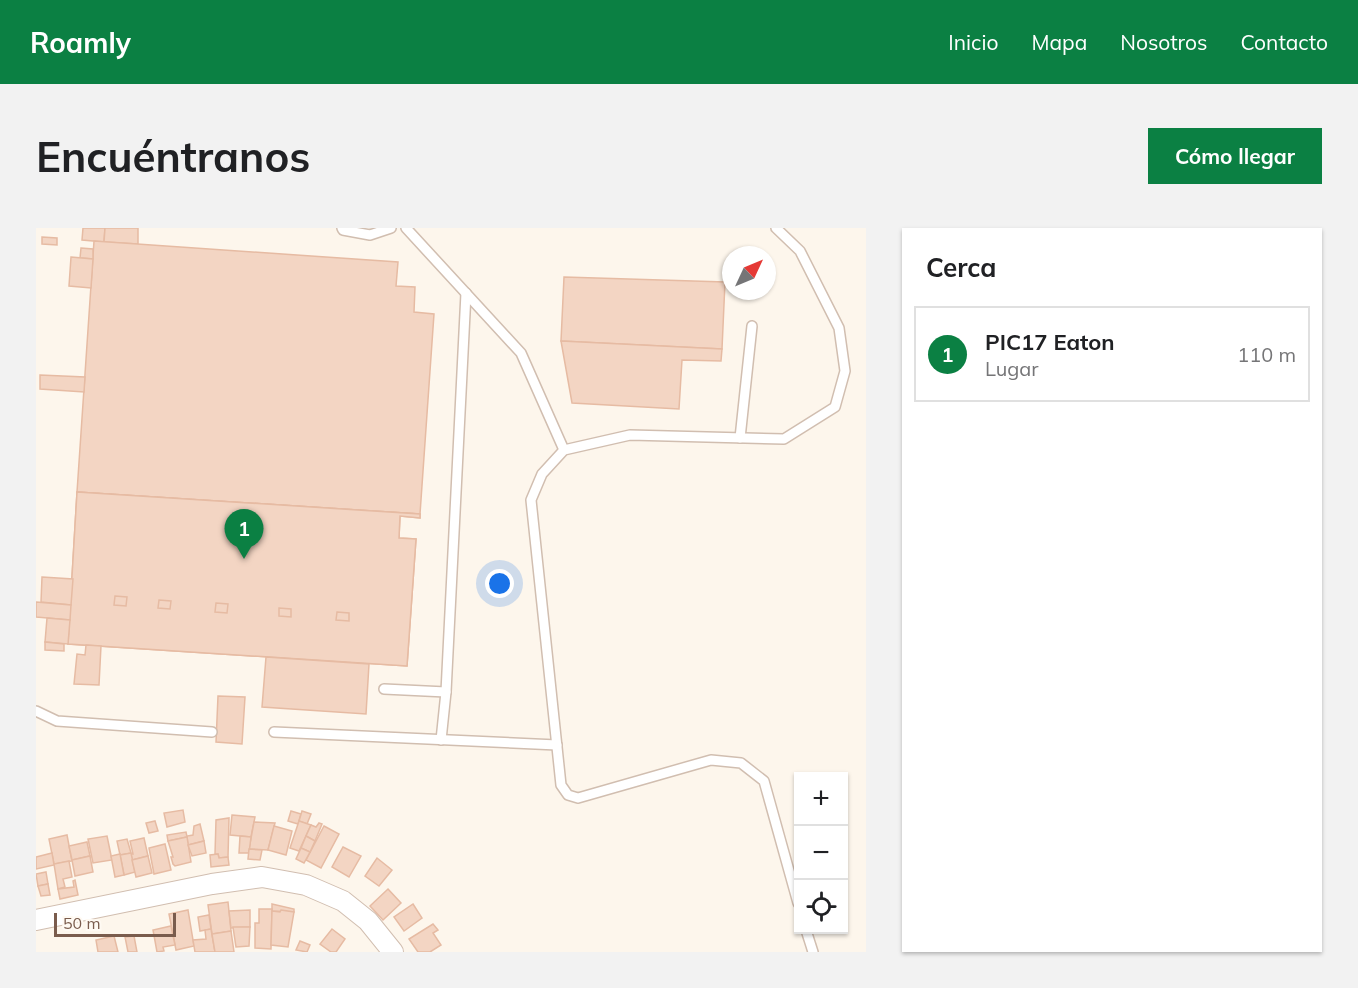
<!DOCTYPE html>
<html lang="es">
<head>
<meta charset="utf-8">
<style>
  :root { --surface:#fff; --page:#f2f2f2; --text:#202124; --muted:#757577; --line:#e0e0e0; --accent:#0b8043 }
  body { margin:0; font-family:Mulish,sans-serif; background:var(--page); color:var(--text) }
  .controls { position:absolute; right:18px; bottom:18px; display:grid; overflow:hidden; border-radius:0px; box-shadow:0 2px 4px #0004 }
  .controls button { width:54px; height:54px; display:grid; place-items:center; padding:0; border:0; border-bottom:2px solid var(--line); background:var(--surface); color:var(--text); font:30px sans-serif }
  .compass { position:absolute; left:686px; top:18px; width:54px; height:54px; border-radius:50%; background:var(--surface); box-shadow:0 2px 4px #0004; rotate:46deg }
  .scale { position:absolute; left:18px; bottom:15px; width:122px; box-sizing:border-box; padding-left:6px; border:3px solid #7a5c4d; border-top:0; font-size:16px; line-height:21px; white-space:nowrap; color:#7a5c4d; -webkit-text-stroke:4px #fffaf3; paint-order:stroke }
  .you { position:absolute; left:464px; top:356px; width:21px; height:21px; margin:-15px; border:4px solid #fff; border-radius:50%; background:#1a73e8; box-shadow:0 0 0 9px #1a73e833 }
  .badge { display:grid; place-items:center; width:39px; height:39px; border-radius:50%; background:var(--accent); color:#fff; font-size:20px; font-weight:700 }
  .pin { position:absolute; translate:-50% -50px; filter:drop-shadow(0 2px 3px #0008) }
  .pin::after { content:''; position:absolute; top:32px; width:21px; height:18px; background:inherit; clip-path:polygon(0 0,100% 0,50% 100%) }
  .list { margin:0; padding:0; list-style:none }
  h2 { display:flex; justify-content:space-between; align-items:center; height:78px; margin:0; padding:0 24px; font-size:26px }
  h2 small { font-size:20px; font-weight:400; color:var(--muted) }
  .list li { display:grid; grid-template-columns:39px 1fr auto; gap:18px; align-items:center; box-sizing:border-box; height:96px; margin:0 12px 12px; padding:0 12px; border:2px solid var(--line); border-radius:0px }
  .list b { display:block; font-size:22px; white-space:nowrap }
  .list p { margin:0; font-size:20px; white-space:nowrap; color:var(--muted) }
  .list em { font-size:20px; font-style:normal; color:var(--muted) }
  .icon { flex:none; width:33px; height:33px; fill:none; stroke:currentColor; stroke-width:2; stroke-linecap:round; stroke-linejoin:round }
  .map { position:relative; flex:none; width:830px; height:724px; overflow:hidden; border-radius:0px }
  header { display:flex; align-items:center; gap:36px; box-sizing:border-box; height:84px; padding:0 30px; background:var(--accent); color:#fff }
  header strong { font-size:28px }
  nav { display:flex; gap:33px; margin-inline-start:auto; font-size:21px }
  .intro { display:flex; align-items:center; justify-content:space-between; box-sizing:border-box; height:144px; padding:0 36px }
  h1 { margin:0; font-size:42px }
  .button { padding:15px 27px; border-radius:0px; background:var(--accent); color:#fff; font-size:21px; font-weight:700 }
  main { display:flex; gap:36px; padding:0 36px }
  aside { flex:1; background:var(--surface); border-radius:0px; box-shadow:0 2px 4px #0004 }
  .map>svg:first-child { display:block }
  .building { fill:#f3d5c3; stroke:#e6bba3; stroke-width:1.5; fill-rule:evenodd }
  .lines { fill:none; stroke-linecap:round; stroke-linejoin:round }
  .service-casing { stroke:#d1beb0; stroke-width:12 }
  .minor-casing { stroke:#d1beb0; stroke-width:22 }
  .service { stroke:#fff; stroke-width:9 }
  .minor { stroke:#fff; stroke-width:20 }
</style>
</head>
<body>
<header>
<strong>Roamly</strong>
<nav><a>Inicio</a><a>Mapa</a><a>Nosotros</a><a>Contacto</a></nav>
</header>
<div class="intro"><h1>Encuéntranos</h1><a class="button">Cómo llegar</a></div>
<main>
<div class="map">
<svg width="830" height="724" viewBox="0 0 830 724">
  <rect width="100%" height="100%" fill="#fdf6ec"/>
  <g class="building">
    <polygon points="47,0 69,0 68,14 46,12"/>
    <polygon points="69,0 102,0 102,16 68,14"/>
    <polygon points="6,9 21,10 21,17 6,16"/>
    <polygon points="58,13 362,34 360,58 379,59 378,84 398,86 384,286 41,264"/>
    <polygon points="45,20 57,21 57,31 44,30"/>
    <polygon points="35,29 57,31 55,60 33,58"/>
    <polygon points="528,49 689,54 686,121 525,113"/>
    <polygon points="525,113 686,121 685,133 646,132 643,181 536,175"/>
    <polygon points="4,147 49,149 48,164 4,161"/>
    <path d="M41 264 384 286V290L364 288 363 310 380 311 371 438 32 416ZM79 368 91 369 90 378 78 377ZM123 372 135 373 134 381 122 380ZM180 375 192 376 191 385 179 384ZM243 380 255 381V389L243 388ZM301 384 313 385V393L300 392Z"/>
    <polygon points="41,264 384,286 384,290 364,288 363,310 380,311 371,438 32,416"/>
    <polygon points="6,349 37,351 35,377 5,374"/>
    <polygon points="79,368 91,369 90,378 78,377"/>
    <polygon points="123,372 135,373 134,381 122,380"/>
    <polygon points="0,374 35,377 34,392 0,389"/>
    <polygon points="180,375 192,376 191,385 179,384"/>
    <polygon points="243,380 255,381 255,389 243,388"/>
    <polygon points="301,384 313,385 313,393 300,392"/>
    <polygon points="11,390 34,392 32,416 9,414"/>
    <polygon points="9,414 28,416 28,423 9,422"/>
    <polygon points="50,417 65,418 63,457 38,456 41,426 49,427"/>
    <polygon points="230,429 333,436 330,486 226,479"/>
    <polygon points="182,468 209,469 206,516 180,514"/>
    <polygon points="147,582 149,594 131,599 128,585"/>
    <polygon points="255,583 265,586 262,596 252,593"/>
    <polygon points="266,583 275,586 271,596 263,593"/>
    <polygon points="196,587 219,589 215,609 194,607"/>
    <polygon points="193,590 192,629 183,630 182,626 179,626 180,592"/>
    <polygon points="119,593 122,603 113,605 110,595"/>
    <polygon points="263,593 275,597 263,623 254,620"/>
    <polygon points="218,594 239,595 232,622 213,621"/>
    <polygon points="283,595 286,596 279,613 270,608 275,597 280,599"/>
    <polygon points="164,596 168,613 152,617 151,608 157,607 158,598"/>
    <polygon points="238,598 256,603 250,627 232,622"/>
    <polygon points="288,598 303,606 285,640 270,632"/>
    <polygon points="150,604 151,609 132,613 131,607"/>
    <polygon points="31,607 36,633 18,636 13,611"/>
    <polygon points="71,608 76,632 57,635 52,611"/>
    <polygon points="204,608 215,609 213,625 203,625"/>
    <polygon points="270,608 279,613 274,624 265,620"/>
    <polygon points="151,609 155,634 139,638 137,636 135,629 137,629 132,613"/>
    <polygon points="108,610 112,628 96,632 95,626 97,626 94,613"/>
    <polygon points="91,611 95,625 84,627 81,613"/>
    <polygon points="168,613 170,625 156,628 152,617"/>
    <polygon points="51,614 54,628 36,632 33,618"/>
    <polygon points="129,616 135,642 118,646 113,620"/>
    <polygon points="307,619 325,628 313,649 296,639"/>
    <polygon points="265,620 274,624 268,635 260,631"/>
    <polygon points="213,621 226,622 224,632 212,631"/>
    <polygon points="16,625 18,637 0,641 0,629"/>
    <polygon points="95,625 99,644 88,647 84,627"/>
    <polygon points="84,626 88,647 79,649 75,628"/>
    <polygon points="182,626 183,630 192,629 193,637 175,639 174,627"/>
    <polygon points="54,628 57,644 39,648 36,632"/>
    <polygon points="112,628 116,645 100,649 96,632"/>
    <polygon points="341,630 356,642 343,658 329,648"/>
    <polygon points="33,633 36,649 27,651 29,659 22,661 18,636"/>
    <polygon points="10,644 12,656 2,658 0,646"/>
    <polygon points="39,652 42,667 24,671 22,661 38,659 37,653"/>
    <polygon points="12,656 14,667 5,668 2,658"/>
    <polygon points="352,661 365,675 347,692 334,678"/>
    <polygon points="192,674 195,703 176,706 172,677"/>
    <polygon points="236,676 258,681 258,684 236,683"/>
    <polygon points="377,676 386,690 368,703 358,689"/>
    <polygon points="223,681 236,681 235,721 219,720 219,695 223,695"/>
    <polygon points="152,682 158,718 140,722 133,686"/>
    <polygon points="214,682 214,699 195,700 193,683"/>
    <polygon points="245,682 258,684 252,719 235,717 236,683 244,684"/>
    <polygon points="173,687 175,701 164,703 162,689"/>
    <polygon points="397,696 402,702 397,705 405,717 394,724 382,724 373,711"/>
    <polygon points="135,698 139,717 127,719 128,723 121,724 117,702"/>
    <polygon points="197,699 214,699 213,718 200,719"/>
    <polygon points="175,701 179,724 159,724 157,712 170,711 169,702"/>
    <polygon points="296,701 309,711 300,724 295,724 284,716"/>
    <polygon points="195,703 198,724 179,724 176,706"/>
    <polygon points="78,708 82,724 62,724 60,712"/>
    <polygon points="98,708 101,724 92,724 89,709"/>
    <polygon points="264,713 274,717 271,724 260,722"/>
  </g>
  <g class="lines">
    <defs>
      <g id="service">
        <polyline points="306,0 307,2 334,7 355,0"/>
        <polyline points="370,0 485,125 528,222"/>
        <polyline points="740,0 764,23 803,100 809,143 799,179 748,211 594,207 528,222 506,246 495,272 525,557 532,567 542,570 675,532 705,535 728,553 762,675"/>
        <polyline points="704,210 716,98"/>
        <polyline points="348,461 410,464"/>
        <polyline points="0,483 21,493 176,504"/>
        <polyline points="238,504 521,517"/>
        <polyline points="405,512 410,464 430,65"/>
        <polyline points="770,702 777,724"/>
      </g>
      <polyline id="minor" points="0,692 176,656 226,649 270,657 307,673 332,693 357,724"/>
    </defs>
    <use href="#service" class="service-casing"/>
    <use href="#minor" class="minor-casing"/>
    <use href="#service" class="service"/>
    <use href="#minor" class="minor"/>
  </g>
</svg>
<div class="controls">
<button>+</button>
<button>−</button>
<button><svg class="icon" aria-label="locate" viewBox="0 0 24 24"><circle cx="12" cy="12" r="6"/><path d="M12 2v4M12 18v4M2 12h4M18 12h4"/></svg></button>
</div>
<svg class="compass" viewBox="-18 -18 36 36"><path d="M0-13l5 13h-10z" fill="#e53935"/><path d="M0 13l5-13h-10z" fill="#757577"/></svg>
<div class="scale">50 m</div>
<div class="you"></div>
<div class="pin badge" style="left:208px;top:331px">1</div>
</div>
<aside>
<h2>Cerca<small></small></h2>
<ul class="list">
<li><span class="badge">1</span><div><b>PIC17 Eaton</b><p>Lugar</p></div><em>110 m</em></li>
</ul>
</aside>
</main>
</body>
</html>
